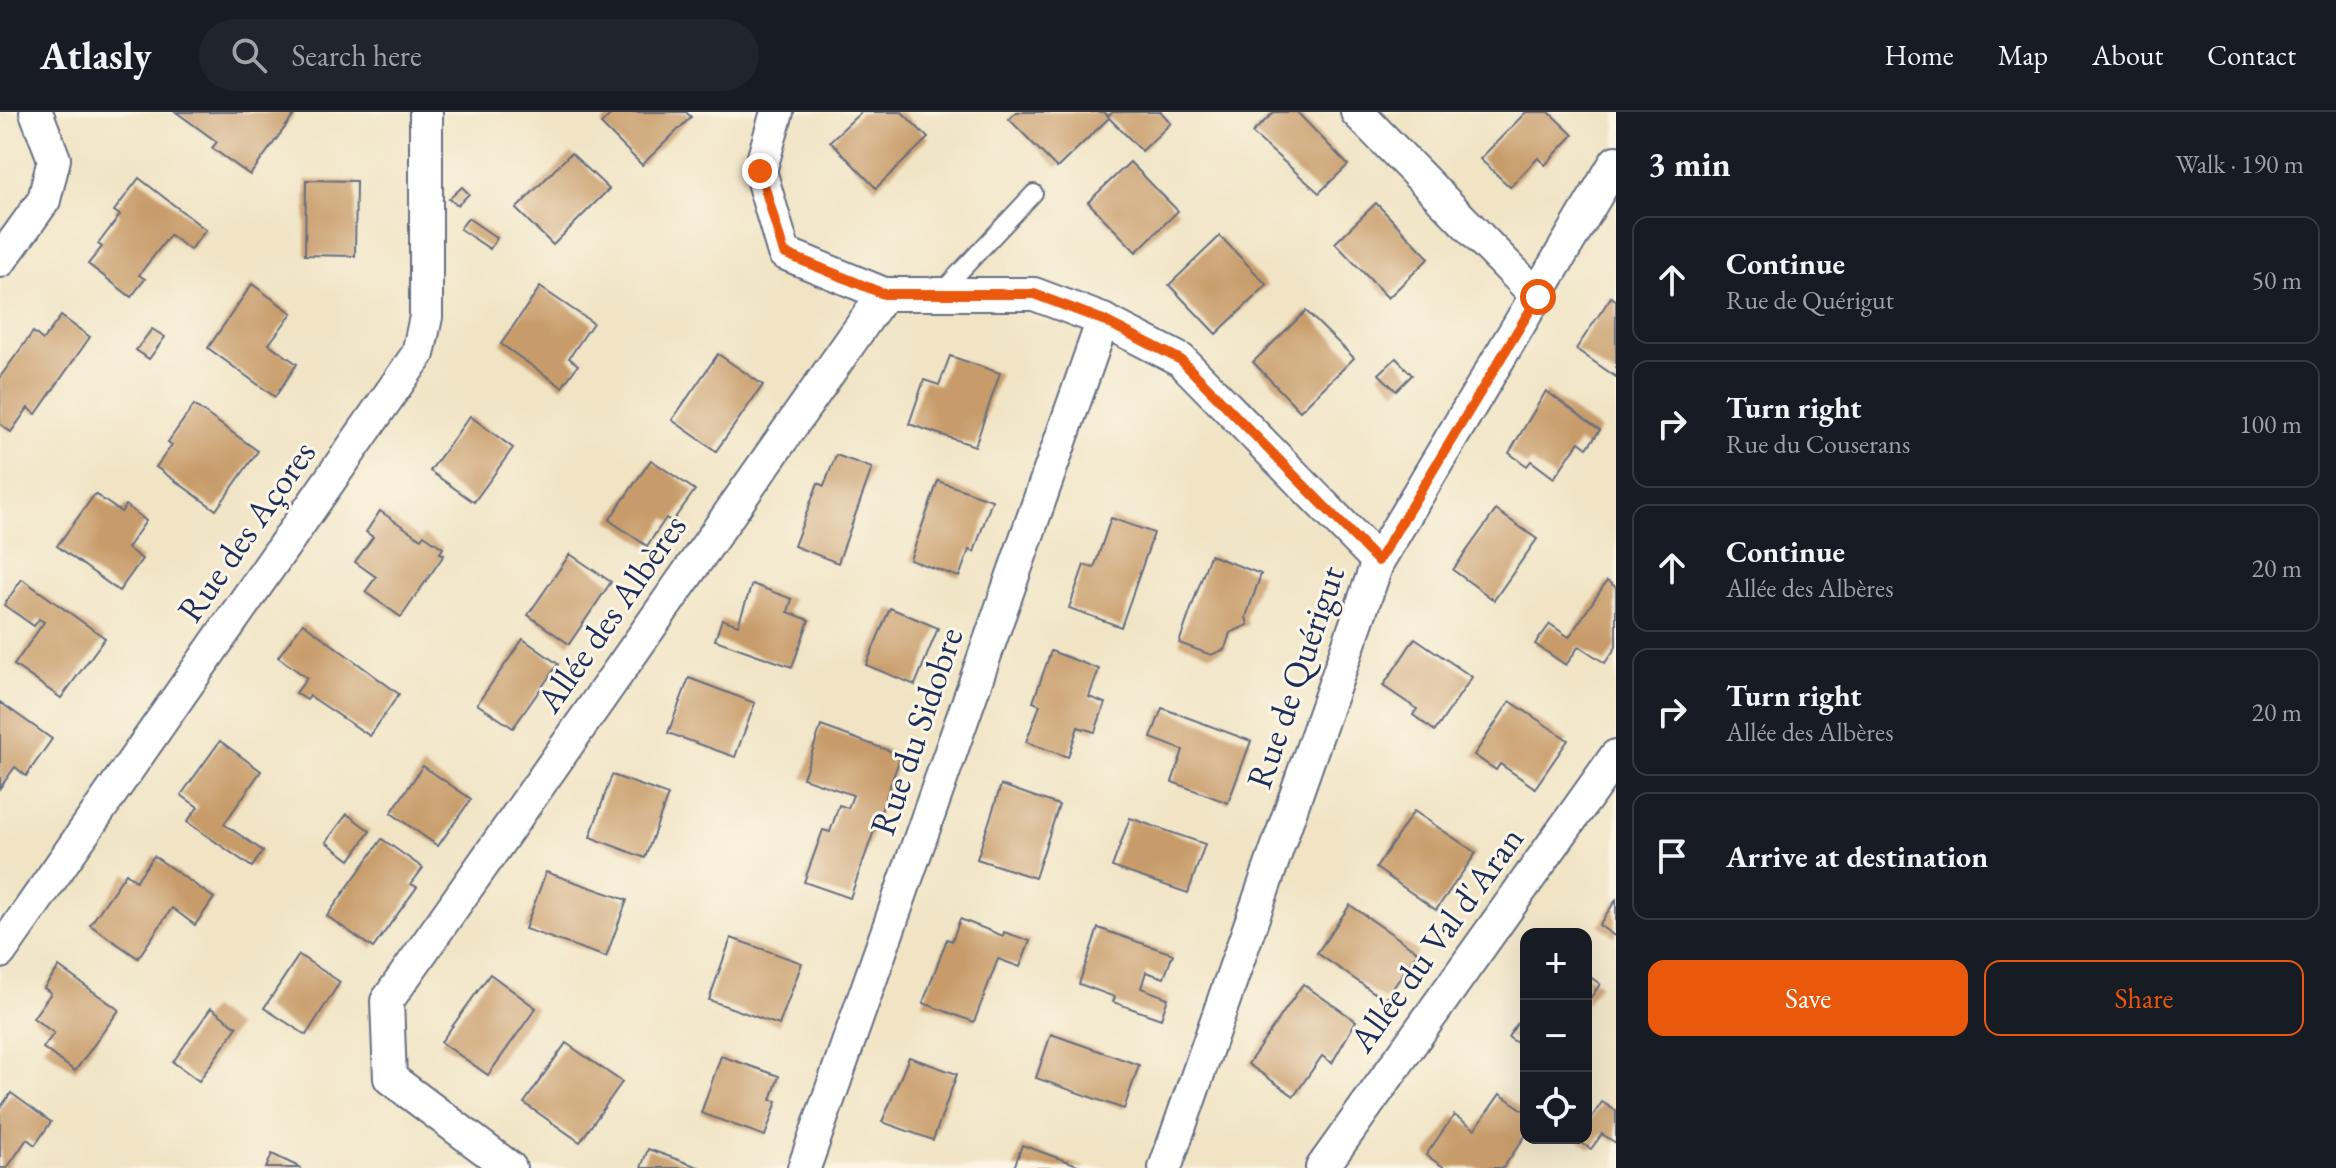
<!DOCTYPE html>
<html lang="en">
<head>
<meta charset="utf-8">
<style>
  :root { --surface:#171b24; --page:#20242c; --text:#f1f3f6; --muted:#9ea1a6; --line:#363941; --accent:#ea580c }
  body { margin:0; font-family:"EB Garamond",serif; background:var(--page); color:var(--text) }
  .controls { position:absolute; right:24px; bottom:24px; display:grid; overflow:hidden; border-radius:16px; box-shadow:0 8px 32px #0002 }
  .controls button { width:72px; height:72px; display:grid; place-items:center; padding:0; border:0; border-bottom:2px solid var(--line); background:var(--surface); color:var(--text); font:40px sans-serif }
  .stop { position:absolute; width:24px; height:24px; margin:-18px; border:6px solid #ea580c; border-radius:50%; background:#fff }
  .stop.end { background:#ea580c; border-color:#fff; box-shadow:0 2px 8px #0008 }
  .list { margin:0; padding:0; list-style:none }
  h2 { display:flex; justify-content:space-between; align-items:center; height:104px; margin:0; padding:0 32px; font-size:34px }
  h2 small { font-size:26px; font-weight:400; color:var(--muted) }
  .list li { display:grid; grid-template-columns:52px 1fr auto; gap:24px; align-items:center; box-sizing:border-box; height:128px; margin:0 16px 16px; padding:0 16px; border:2px solid var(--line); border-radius:16px }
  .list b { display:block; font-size:30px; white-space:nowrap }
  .list p { margin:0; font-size:26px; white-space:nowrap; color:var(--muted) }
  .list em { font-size:26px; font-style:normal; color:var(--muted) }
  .actions { display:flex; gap:16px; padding:24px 32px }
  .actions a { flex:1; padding:18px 0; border:2px solid var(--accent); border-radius:16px; text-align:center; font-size:28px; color:var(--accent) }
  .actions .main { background:var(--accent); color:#fff }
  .icon { flex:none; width:44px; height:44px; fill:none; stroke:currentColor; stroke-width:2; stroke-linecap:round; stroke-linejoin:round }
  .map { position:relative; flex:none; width:1616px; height:1056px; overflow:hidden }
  header { display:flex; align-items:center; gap:48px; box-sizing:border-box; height:112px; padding:0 40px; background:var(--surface); border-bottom:2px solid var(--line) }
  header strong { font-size:38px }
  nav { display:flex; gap:44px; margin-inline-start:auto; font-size:28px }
  .search { width:560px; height:72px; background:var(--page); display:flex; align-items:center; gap:20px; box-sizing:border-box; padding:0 28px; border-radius:44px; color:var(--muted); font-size:30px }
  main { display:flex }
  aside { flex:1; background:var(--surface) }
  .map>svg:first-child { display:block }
  .building { fill:#c89c6b }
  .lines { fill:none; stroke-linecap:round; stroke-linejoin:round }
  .lane-casing { stroke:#666e82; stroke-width:20 }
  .street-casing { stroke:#666e82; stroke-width:36 }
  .lane { stroke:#fff; stroke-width:16 }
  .street { stroke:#fff; stroke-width:32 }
  .route { stroke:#ea580c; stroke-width:10 }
  .labels { text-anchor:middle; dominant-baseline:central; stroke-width:6; stroke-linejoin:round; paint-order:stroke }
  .street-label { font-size:36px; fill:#1b2f5e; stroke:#fcf5e5 }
</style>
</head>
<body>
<header>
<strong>Atlasly</strong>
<div class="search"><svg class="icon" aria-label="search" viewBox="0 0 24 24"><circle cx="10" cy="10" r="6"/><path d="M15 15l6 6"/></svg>Search here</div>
<nav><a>Home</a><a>Map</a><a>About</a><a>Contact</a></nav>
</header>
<main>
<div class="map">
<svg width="1616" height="1056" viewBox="0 0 1616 1056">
  <rect width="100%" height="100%" fill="#fcf5e5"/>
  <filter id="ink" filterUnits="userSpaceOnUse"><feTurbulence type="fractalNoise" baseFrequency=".0125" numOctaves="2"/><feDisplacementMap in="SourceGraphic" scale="16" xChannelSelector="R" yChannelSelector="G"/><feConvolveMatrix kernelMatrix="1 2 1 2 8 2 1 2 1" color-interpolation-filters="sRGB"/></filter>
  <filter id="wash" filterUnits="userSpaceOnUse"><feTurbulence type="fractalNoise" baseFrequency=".006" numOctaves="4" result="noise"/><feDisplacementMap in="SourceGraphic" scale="32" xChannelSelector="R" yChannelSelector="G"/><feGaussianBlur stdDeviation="1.8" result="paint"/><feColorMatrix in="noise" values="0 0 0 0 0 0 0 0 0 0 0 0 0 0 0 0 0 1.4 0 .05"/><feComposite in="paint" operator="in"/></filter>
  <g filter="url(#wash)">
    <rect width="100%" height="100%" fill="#f0e4c5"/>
    <g id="blocks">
      <g class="building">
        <polygon points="176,0 291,0 294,3 250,63 212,36 217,30"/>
        <polygon points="613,0 686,0 691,5 642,53 601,12"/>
        <polygon points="861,0 902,0 928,26 876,76 830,29"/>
        <polygon points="1016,0 1104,0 1108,4 1113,0 1161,0 1171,11 1142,39 1109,6 1057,56 1009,7"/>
        <polygon points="1274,0 1297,0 1348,53 1319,81 1252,21"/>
        <polygon points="1526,0 1549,0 1573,23 1545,53 1538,46 1510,75 1480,47"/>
        <polygon points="571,41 609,77 553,133 516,97"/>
        <polygon points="1130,50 1178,99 1136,140 1088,90"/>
        <polygon points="139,66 206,118 190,138 170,123 139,163 145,167 131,185 88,152 102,135 98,132 120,103 114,99"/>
        <polygon points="306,68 356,69 355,144 305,143"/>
        <polygon points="462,75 469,82 458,93 449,87"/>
        <polygon points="1376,91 1429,146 1388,186 1335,131"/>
        <polygon points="468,106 497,126 490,137 460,117"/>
        <polygon points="1220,124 1267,173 1216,222 1169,173"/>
        <polygon points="252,172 292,201 269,232 297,252 275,285 208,236"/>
        <polygon points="540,175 593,211 569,246 578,253 562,275 501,232"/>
        <polygon points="1611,185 1616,188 1616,265 1576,237"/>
        <polygon points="1306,199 1354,246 1300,299 1253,250"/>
        <polygon points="61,204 90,225 36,302 28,296 11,320 0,312 0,265 33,220 43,228"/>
        <polygon points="152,217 165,225 149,247 136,238"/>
        <polygon points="718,242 763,273 716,339 672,308"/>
        <polygon points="950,244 1000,261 975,334 909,312 924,268 939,273"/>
        <polygon points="1396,246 1412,263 1396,279 1379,262"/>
        <polygon points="1546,279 1600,318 1587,336 1579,330 1554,366 1531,349 1527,354 1509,341"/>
        <polygon points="194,293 258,339 216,398 156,355 172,333 168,330"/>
        <polygon points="470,304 513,336 474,390 430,359"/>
        <polygon points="836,343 872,356 838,451 794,434 818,371 824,374"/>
        <polygon points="651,348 695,378 672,410 666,406 647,434 609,408"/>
        <polygon points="938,369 992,388 974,440 969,438 959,465 910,448"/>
        <polygon points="95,382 121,400 126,393 146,409 127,436 142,447 119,479 57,434"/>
        <polygon points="1496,398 1537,427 1494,488 1453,458"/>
        <polygon points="380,399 421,427 424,423 443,436 440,441 444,443 401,505 365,480 376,465 355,450 373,425 366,420"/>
        <polygon points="1111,406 1154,421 1121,515 1069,496 1084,453 1094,456"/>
        <polygon points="570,442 611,470 569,532 528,503"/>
        <polygon points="1210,443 1261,462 1246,505 1248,513 1230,521 1225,537 1211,543 1179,531"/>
        <polygon points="22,467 105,526 61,586 14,553 44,510 39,507 34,514 4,493"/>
        <polygon points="1607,469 1616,475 1616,535 1605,551 1579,534 1566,553 1535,532 1550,512 1569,525"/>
        <polygon points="752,472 792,487 788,500 809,508 792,555 715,528 722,507 738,513"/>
        <polygon points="890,496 938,516 915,573 866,553"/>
        <polygon points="303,511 399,582 370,624 310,584 307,588 296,581 307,566 278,545"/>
        <polygon points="1415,526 1472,565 1435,619 1413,603 1417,597 1383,574"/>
        <polygon points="523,527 558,552 513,616 477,592"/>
        <polygon points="1051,539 1099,557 1089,585 1105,591 1095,620 1078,615 1068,645 1026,630 1040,593 1033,590"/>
        <polygon points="689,566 755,591 735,645 668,621"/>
        <polygon points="1510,589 1568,628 1535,676 1500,652 1496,658 1474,643"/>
        <polygon points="0,590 52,627 26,664 15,655 0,676"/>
        <polygon points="1162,596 1251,629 1228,691 1172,670 1183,638 1151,626"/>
        <polygon points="821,614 901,643 850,786 804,770 823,718 830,720 839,693 848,696 853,683 803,666"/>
        <polygon points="220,629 261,659 224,712 263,739 252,755 187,710 198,695 181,683"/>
        <polygon points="423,654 471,687 438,734 391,701"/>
        <polygon points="612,663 668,683 645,746 590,725"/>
        <polygon points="1001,673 1059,693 1035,766 977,747"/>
        <polygon points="1414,699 1476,741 1436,798 1376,756"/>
        <polygon points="347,702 370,719 350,748 326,730"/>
        <polygon points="1130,706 1205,732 1188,781 1112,755"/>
        <polygon points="382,727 423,756 411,772 417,775 373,836 327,804"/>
        <polygon points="154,744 214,786 195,813 172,796 138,846 90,813 126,761 136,769"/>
        <polygon points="546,760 627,788 606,845 525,817"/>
        <polygon points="1616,788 1616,825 1599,813"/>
        <polygon points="1350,793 1418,840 1385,888 1317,841"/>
        <polygon points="960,807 1003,824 1004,820 1030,829 1020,855 998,847 974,910 923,891 947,827 952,829"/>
        <polygon points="1098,816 1173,842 1164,866 1146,860 1141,876 1168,886 1161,907 1113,890 1115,885 1079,872"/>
        <polygon points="731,826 802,851 779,913 709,888"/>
        <polygon points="299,843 340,870 306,923 264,896"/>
        <polygon points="59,855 119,898 75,959 43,936 54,921 33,906 51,881 44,876"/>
        <polygon points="490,862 536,896 488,963 441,930"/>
        <polygon points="1586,862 1600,872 1586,892"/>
        <polygon points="1303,872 1356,909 1332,951 1322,944 1294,984 1248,952"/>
        <polygon points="211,896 237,915 199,969 173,950"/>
        <polygon points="1526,899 1526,937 1508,925"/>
        <polygon points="1051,922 1139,953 1124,997 1036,966"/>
        <polygon points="566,931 622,970 580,1030 524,991"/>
        <polygon points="721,944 779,964 771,988 777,989 765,1024 701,1001"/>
        <polygon points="909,945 957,962 933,1028 882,1010"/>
        <polygon points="11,981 51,1010 35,1033 27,1027 7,1056 0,1056 0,996"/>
        <polygon points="1500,982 1526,1000 1526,1023 1503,1056 1445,1056 1426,1043 1454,1003 1475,1017"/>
        <polygon points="1602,990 1616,999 1616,1031 1602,1022 1591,1037 1574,1026 1586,1026 1586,1014"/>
        <polygon points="1022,1033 1086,1056 1014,1056"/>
        <polygon points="648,1037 701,1056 641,1056"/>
        <polygon points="272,1042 301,1056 266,1056"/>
      </g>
    </g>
  </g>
  <g filter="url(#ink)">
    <use href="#blocks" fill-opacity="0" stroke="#666e82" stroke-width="2"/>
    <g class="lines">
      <defs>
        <polyline id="lane" points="941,180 1034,81"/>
        <g id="street">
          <polyline points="777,0 760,59 784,141 884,182 1034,182 1103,208 1181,248 1378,449"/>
          <polyline points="1357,0 1538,185"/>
          <polyline points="0,149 44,88 54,47 36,0"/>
          <polyline points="0,840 418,242 426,205 426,0"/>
          <polyline points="510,1056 390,966 387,889 884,182"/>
          <polyline points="804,1056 1103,208"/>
          <polyline points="1165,1056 1378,449 1616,50"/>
          <polyline points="1322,1056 1616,644"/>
        </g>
      </defs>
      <use href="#lane" class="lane-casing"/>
      <use href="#street" class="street-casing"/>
      <use href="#lane" class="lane"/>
      <use href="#street" class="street"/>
    </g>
  </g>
  <g class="lines" filter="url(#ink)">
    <polyline class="route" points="760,59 784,141 884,182 1034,182 1103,208 1181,248 1378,449 1538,185"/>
  </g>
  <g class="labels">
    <g class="street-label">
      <text transform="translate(246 419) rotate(-55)">Rue des Açores</text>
      <text transform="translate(611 501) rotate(-55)">Allée des Albères</text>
      <text transform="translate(1295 565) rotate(-71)">Rue de Quérigut</text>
      <text transform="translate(916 619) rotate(-71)">Rue du Sidobre</text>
      <text transform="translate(1436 827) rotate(-54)">Allée du Val d'Aran</text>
    </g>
  </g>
</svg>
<div class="controls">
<button>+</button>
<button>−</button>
<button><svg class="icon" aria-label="locate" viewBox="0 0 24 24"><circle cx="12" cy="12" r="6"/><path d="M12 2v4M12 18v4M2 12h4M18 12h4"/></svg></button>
</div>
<div class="stop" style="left:1538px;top:185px"></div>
<div class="stop end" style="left:760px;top:59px"></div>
</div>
<aside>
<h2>3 min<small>Walk · 190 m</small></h2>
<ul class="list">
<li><svg class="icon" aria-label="ahead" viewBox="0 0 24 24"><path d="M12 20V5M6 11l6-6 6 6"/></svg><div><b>Continue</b><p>Rue de Quérigut</p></div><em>50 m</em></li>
<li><svg class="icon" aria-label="right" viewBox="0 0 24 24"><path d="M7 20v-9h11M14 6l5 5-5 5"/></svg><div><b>Turn right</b><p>Rue du Couserans</p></div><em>100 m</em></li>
<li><svg class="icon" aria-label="ahead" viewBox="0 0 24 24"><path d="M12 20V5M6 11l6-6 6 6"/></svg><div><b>Continue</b><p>Allée des Albères</p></div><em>20 m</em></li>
<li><svg class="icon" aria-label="right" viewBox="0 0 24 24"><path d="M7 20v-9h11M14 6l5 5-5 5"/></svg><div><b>Turn right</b><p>Allée des Albères</p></div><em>20 m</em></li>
<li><svg class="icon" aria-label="arrive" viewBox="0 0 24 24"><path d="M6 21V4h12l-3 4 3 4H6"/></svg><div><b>Arrive at destination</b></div></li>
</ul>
<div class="actions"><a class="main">Save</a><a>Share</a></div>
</aside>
</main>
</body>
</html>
